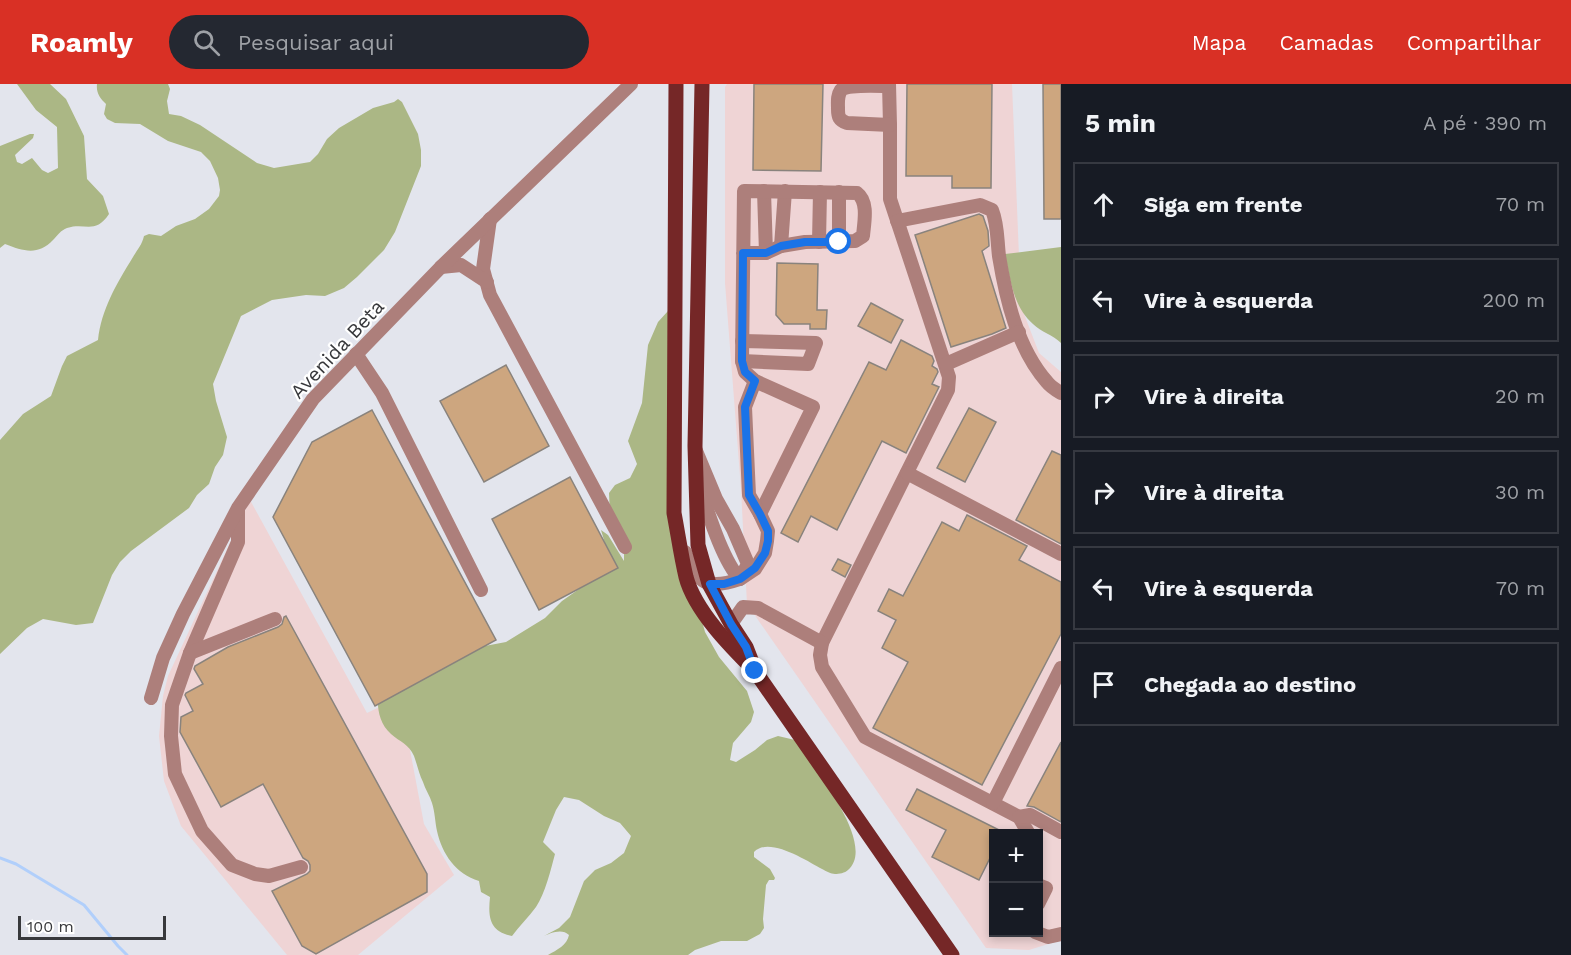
<!DOCTYPE html>
<html lang="pt">
<head>
<meta charset="utf-8">
<style>
  :root { --surface:#171b24; --page:#242831; --text:#f1f3f6; --muted:#9ea1a6; --line:#363941; --accent:#d93025 }
  body { margin:0; font-family:"Work Sans",sans-serif; background:var(--page); color:var(--text) }
  .controls { position:absolute; right:18px; bottom:18px; display:grid; overflow:hidden; border-radius:0px; box-shadow:0 3px 9px #0003 }
  .controls button { width:54px; height:54px; display:grid; place-items:center; padding:0; border:0; border-bottom:2px solid var(--line); background:var(--surface); color:var(--text); font:30px sans-serif }
  .scale { position:absolute; left:18px; bottom:15px; width:148px; box-sizing:border-box; padding-left:6px; border:3px solid #38393c; border-top:0; font-size:16px; line-height:21px; white-space:nowrap; color:#38393c; -webkit-text-stroke:4px #fff; paint-order:stroke }
  .stop { position:absolute; width:18px; height:18px; margin:-14px; border:4px solid #1a73e8; border-radius:50%; background:#fff }
  .stop.end { background:#1a73e8; border-color:#fff; box-shadow:0 2px 6px #0008 }
  .list { margin:0; padding:0; list-style:none }
  h2 { display:flex; justify-content:space-between; align-items:center; height:78px; margin:0; padding:0 24px; font-size:26px }
  h2 small { font-size:20px; font-weight:400; color:var(--muted) }
  .list li { display:grid; grid-template-columns:39px 1fr auto; gap:18px; align-items:center; box-sizing:border-box; height:84px; margin:0 12px 12px; padding:0 12px; border:2px solid var(--line); border-radius:0px }
  .list b { display:block; font-size:22px; white-space:nowrap }
  .list em { font-size:20px; font-style:normal; color:var(--muted) }
  .icon { flex:none; width:33px; height:33px; fill:none; stroke:currentColor; stroke-width:2; stroke-linecap:round; stroke-linejoin:round }
  .map { position:relative; flex:none; width:1061px; height:871px; overflow:hidden }
  header { display:flex; align-items:center; gap:36px; box-sizing:border-box; height:84px; padding:0 30px; background:var(--accent); color:#fff }
  header strong { font-size:28px }
  nav { display:flex; gap:33px; margin-inline-start:auto; font-size:21px }
  .search { width:420px; height:54px; background:var(--page); display:flex; align-items:center; gap:15px; box-sizing:border-box; padding:0 21px; border-radius:33px; color:var(--muted); font-size:22px }
  main { display:flex }
  aside { flex:1; background:var(--surface) }
  .map>svg:first-child { display:block }
  .industrial { fill:#efd4d5; fill-rule:evenodd }
  .forest { fill:#abb785 }
  .lines { fill:none; stroke-linecap:round; stroke-linejoin:round }
  .stream { stroke:#b1cffb; stroke-width:3 }
  .building { fill:#cda67f; stroke:#89837d; stroke-width:1.5 }
  .minor { stroke:#ad7f7b; stroke-width:14 }
  .major { stroke:#752727; stroke-width:15 }
  .route { stroke:#1a73e8; stroke-width:8 }
  .labels { text-anchor:middle; dominant-baseline:central; stroke-width:4.5; stroke-linejoin:round; paint-order:stroke }
  .street-label { font-size:20px; fill:#38393c; stroke:#fff }
</style>
</head>
<body>
<header>
<strong>Roamly</strong>
<div class="search"><svg class="icon" aria-label="search" viewBox="0 0 24 24"><circle cx="10" cy="10" r="6"/><path d="M15 15l6 6"/></svg>Pesquisar aqui</div>
<nav><a>Mapa</a><a>Camadas</a><a>Compartilhar</a></nav>
</header>
<main>
<div class="map">
<svg width="1061" height="871" viewBox="0 0 1061 871">
  <rect width="100%" height="100%" fill="#e3e5ed"/>
  <g class="industrial">
    <path d="M727 0H1012L1021 222 1039 269 1061 288V856L1029 866 986 864 747 520 741 405 725 199V3ZM993 750H1038V848H993Z"/>
    <polygon points="250,416 367,629 400,613 424,740 454,791 358,871 287,871 181,742 164,697 159,652 163,612 168,592"/>
  </g>
  <g class="forest">
    <path d="M17 0H50L66 15 84 52 87 95 103 112 109 130C95 151 85 138 67 144 61 146 57 152 53 156 38 172 23 167 5 160L0 164V62L30 50H34L33 54 15 71 17 78 22 80 32 74 42 86 48 89 58 84 57 43 36 26Z"/>
    <path d="M97 0H168L170 5 167 17 169 30 181 32 200 41 257 79 274 84 310 78 318 70 327 55 339 44 373 24 394 18 398 15 402 18 418 50 421 66V82L395 148 384 166 357 193 344 204 325 212 306 211 272 216 241 232 213 300 216 317 227 353 223 371 215 383 209 400 197 411 189 424 131 467 120 478 112 491 93 539 76 541 43 535 27 544 0 570V356L23 330 51 312 62 282 67 272 98 256C101 226 117 199 133 173 137 166 142 161 144 152L149 150 161 152 176 142 195 135 209 125 219 112 220 106 218 94 210 77 201 68 168 57 140 40 115 39 107 35 104 30 106 20C100 14 96 9 97 0Z"/>
    <path d="M1061 163V259C1053 251 1041 248 1033 240 1013 223 1010 194 1005 170Z"/>
    <path d="M678 216 675 439 705 548 719 573 747 607 754 628 751 638 733 659 730 676 736 678 755 666 767 656 778 652 795 656C811 680 878 760 848 786 845 789 839 790 835 790 831 790 826 787 822 785 807 777 769 752 754 768V773L770 785 775 794 774 796H769L766 801 763 835 764 844 760 850 747 857H721L695 866 688 871H548C557 866 567 861 569 851 562 844 550 849 542 853L559 844 570 833 584 797 595 786 611 779 624 769 631 752 620 739 604 732 579 716 564 713 556 726 543 758 555 770C551 785 545 810 536 823 529 833 519 842 512 852 489 847 488 833 490 813L481 808 479 797C456 790 442 770 437 747 435 738 435 728 432 719 430 712 425 705 423 698 419 690 417 680 414 672 409 660 400 658 391 650 380 640 377 626 378 612L469 565 506 558 545 534 562 517 599 491 609 473 601 446 608 451 624 477V466L610 431 609 409 615 401 630 394 637 380 628 357 642 319 648 261 658 238Z"/>
  </g>
  <g class="lines">
    <polyline class="stream" points="0,774 16,780 84,821 118,862 127,871"/>
  </g>
  <g class="building">
    <polygon points="754,0 823,0 821,87 753,86"/>
    <polygon points="907,0 992,0 991,104 952,104 952,92 906,92"/>
    <polygon points="1043,0 1061,0 1061,135 1044,135"/>
    <polygon points="979,130 983,132 988,147 989,162 982,167 1006,244 992,250 951,263 915,151"/>
    <polygon points="777,179 818,180 817,226 827,226 826,245 810,245 810,240 784,240 776,231"/>
    <polygon points="871,219 903,236 891,259 858,242"/>
    <polygon points="901,256 932,272 934,277 932,282 937,285 938,288 932,300 939,303 906,369 882,357 837,446 811,432 798,458 781,449 869,278 886,286"/>
    <polygon points="506,281 549,362 484,398 440,317"/>
    <polygon points="969,324 996,338 965,398 937,384"/>
    <polygon points="372,326 496,556 375,622 273,433 312,358"/>
    <polygon points="1052,367 1061,371 1061,460 1016,436"/>
    <polygon points="570,393 618,484 539,526 492,435"/>
    <polygon points="967,431 1027,462 1019,476 1061,498 1061,550 982,701 873,644 908,578 882,564 896,536 878,527 889,505 903,512 942,438 959,447"/>
    <polygon points="838,475 851,481 845,493 832,486"/>
    <polygon points="286,532 427,790 427,808 316,870 302,862 272,807 307,790 310,787 310,781 308,777 303,774 263,700 221,723 180,648 181,633 193,627 185,611 186,609 203,600 194,585 195,582 228,563 278,543 282,540 284,533"/>
    <polygon points="1061,658 1061,738 1034,723 1027,722"/>
    <polygon points="917,705 1007,750 993,750 993,768 979,796 932,773 946,746 906,726"/>
  </g>
  <g class="lines">
    <g class="minor">
      <polyline points="889,0 890,41 890,115 949,293 948,306 822,559 820,571 822,583 865,653 1019,733 1029,750"/>
      <path d="M889 2C879 2 848 0 841 6 837 12 838 18 838 25 838 33 839 36 847 39L890 41"/>
      <polyline points="764,107 766,169"/>
      <polyline points="490,135 483,185 490,211 625,463"/>
      <path d="M897 137 980 121 992 126C998 141 997 156 999 172 1006 214 1017 264 1047 298 1050 302 1056 306 1061 309"/>
      <polyline points="819,158 820,108"/>
      <polyline points="839,158 839,108"/>
      <polyline points="781,162 785,107"/>
      <path d="M743 169H766L781 162 805 158 855 157 863 152C864 139 869 118 857 109L744 107 742 277 745 288 755 297 813 323 760 430"/>
      <polyline points="441,183 461,181 487,198"/>
      <polyline points="356,270 382,309 481,506"/>
      <polyline points="742,277 808,280 816,259 742,257"/>
      <polyline points="946,280 1019,248"/>
      <polyline points="907,389 1061,470"/>
      <path d="M698 399C707 425 722 476 740 495L755 485 765 469 767 457 768 447 760 430 749 411 745 323 755 297"/>
      <polyline points="238,426 238,458 190,569 172,621 171,652 175,690 202,747 232,781 255,790 269,792 301,783"/>
      <path d="M685 468C697 500 708 506 740 495L748 480 733 445 716 415 696 367"/>
      <polyline points="731,540 743,523 758,524 822,559"/>
      <polyline points="190,569 275,535"/>
      <polyline points="151,614 163,574 183,530 238,424 313,315 441,183 631,0"/>
      <polyline points="993,719 1061,584"/>
      <polyline points="1019,733 1030,731 1061,748"/>
      <polyline points="1038,801 1046,804 1038,820"/>
      <polyline points="1035,848 1048,853 1061,850"/>
    </g>
    <g class="major">
      <path d="M676 0 674 429C678 450 681 472 686 493 695 527 731 563 755 587L952 871"/>
      <polyline points="702,0 695,362 698,461 709,500 731,540 746,563 753,581"/>
    </g>
  </g>
  <g class="lines">
    <polyline class="route" points="755,587 746,563 731,540 710,500 724,500 740,495 755,484 765,469 768,457 768,447 760,430 749,411 745,323 755,297 745,288 742,277 743,169 766,169 781,162 805,158 839,158"/>
  </g>
  <g class="labels">
    <g class="street-label">
      <text transform="translate(337 265) rotate(-47)">Avenida Beta</text>
    </g>
  </g>
</svg>
<div class="controls">
<button>+</button>
<button>−</button>
</div>
<div class="scale">100 m</div>
<div class="stop" style="left:839px;top:158px"></div>
<div class="stop end" style="left:755px;top:587px"></div>
</div>
<aside>
<h2>5 min<small>A pé · 390 m</small></h2>
<ul class="list">
<li><svg class="icon" aria-label="ahead" viewBox="0 0 24 24"><path d="M12 20V5M6 11l6-6 6 6"/></svg><div><b>Siga em frente</b></div><em>70 m</em></li>
<li><svg class="icon" aria-label="left" viewBox="0 0 24 24"><path d="M17 20v-9H6M10 6l-5 5 5 5"/></svg><div><b>Vire à esquerda</b></div><em>200 m</em></li>
<li><svg class="icon" aria-label="right" viewBox="0 0 24 24"><path d="M7 20v-9h11M14 6l5 5-5 5"/></svg><div><b>Vire à direita</b></div><em>20 m</em></li>
<li><svg class="icon" aria-label="right" viewBox="0 0 24 24"><path d="M7 20v-9h11M14 6l5 5-5 5"/></svg><div><b>Vire à direita</b></div><em>30 m</em></li>
<li><svg class="icon" aria-label="left" viewBox="0 0 24 24"><path d="M17 20v-9H6M10 6l-5 5 5 5"/></svg><div><b>Vire à esquerda</b></div><em>70 m</em></li>
<li><svg class="icon" aria-label="arrive" viewBox="0 0 24 24"><path d="M6 21V4h12l-3 4 3 4H6"/></svg><div><b>Chegada ao destino</b></div></li>
</ul>
</aside>
</main>
</body>
</html>
